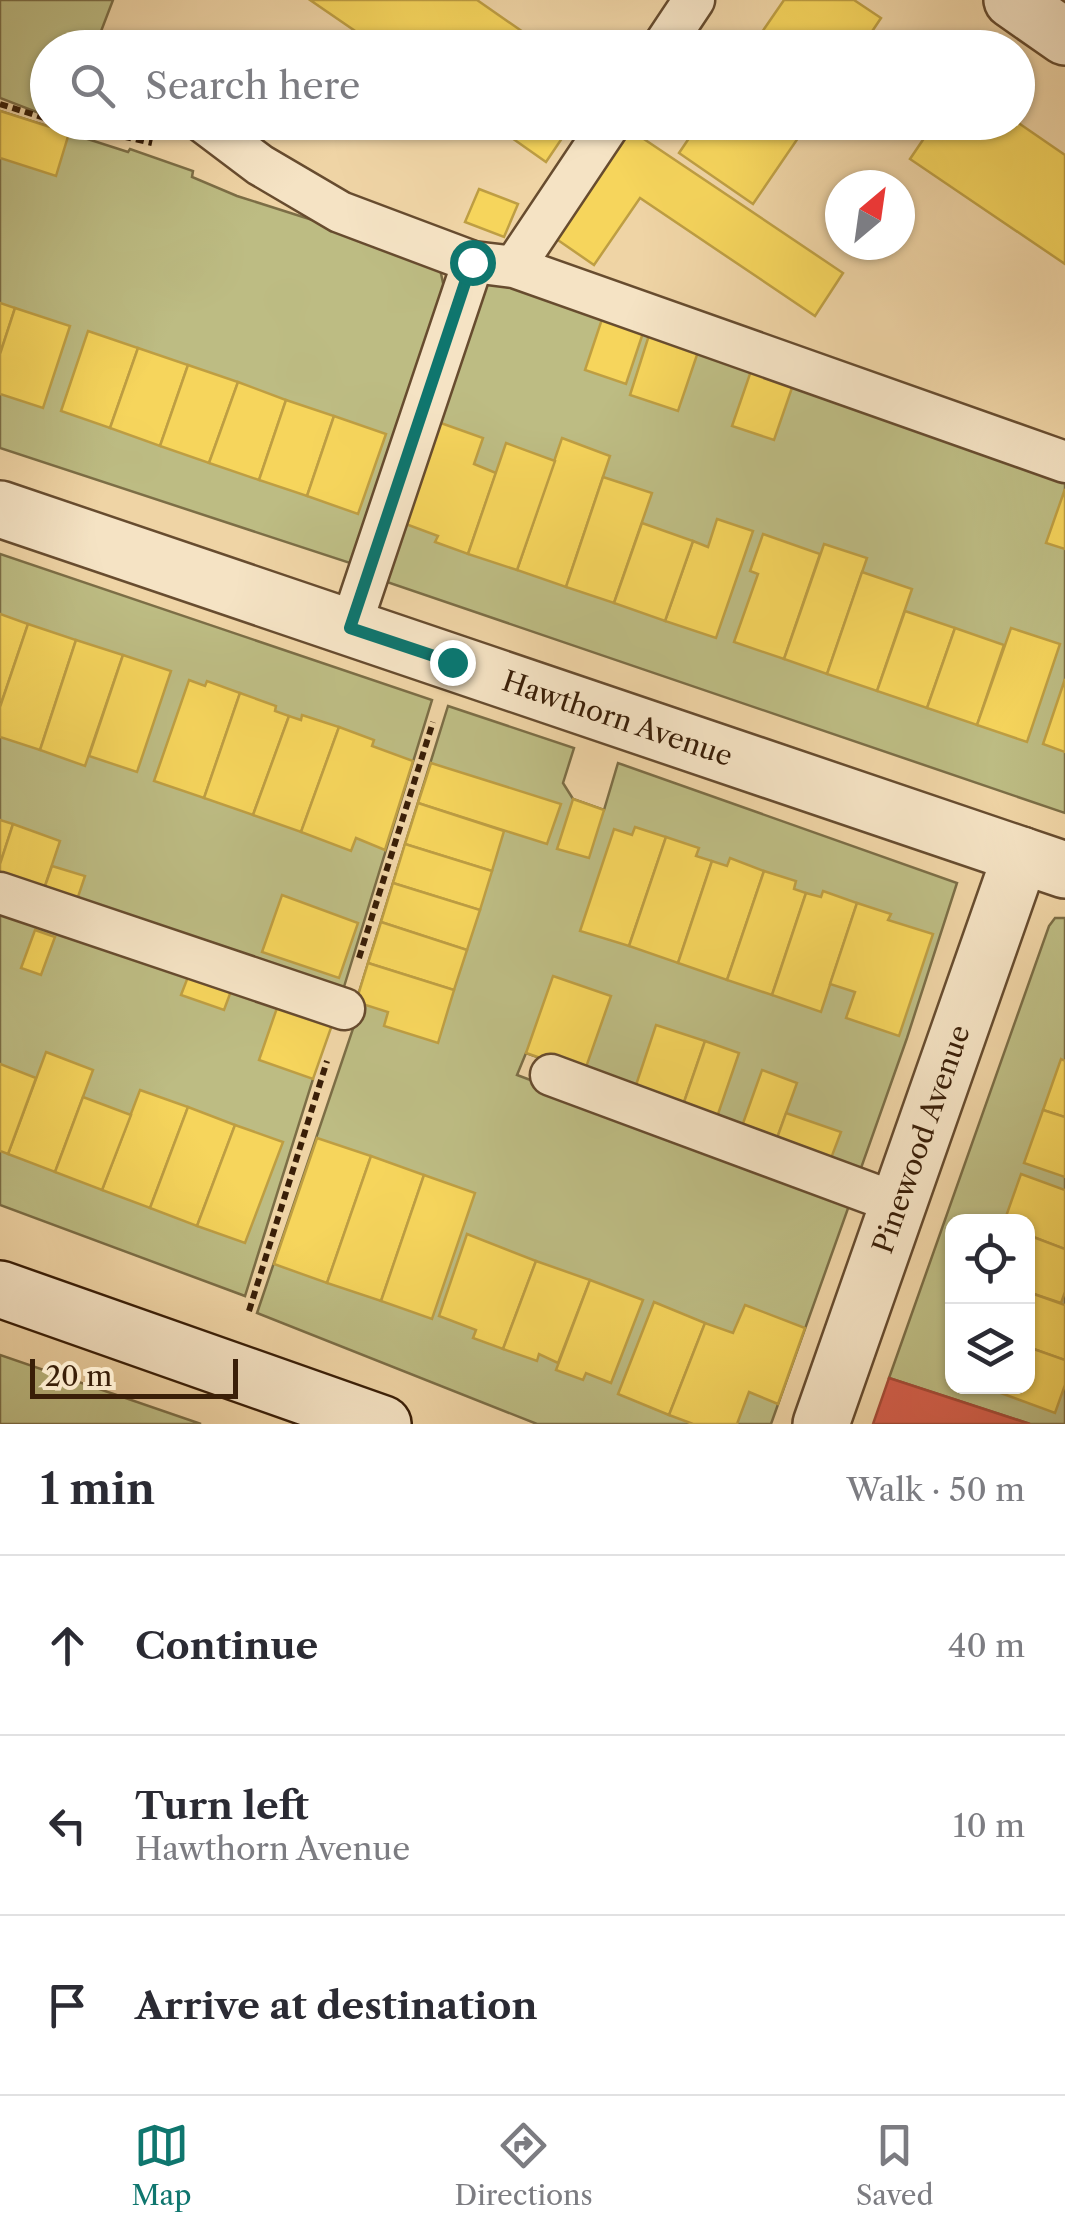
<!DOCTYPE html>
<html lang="en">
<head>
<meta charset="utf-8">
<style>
  :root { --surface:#fff; --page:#f2f2f3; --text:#2b2b33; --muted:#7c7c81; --line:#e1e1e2; --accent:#0f766e }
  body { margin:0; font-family:"Libre Caslon Text",serif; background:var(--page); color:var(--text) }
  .controls { position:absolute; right:30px; bottom:30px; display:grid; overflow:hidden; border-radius:20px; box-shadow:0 2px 8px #0004 }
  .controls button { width:90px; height:90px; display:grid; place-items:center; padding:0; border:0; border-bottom:2px solid var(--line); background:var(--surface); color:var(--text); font:50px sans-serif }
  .compass { position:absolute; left:825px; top:170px; width:90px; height:90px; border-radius:50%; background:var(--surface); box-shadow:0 2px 8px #0004; rotate:29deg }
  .scale { position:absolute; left:30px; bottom:25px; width:208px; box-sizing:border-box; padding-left:10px; border:5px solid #3a1f08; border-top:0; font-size:28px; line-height:35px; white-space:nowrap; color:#3a1f08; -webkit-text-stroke:8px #f5e3c4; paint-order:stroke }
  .stop { position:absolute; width:30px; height:30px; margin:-22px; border:8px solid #0f766e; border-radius:50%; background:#fff }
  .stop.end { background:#0f766e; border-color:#fff; box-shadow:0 2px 10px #0008 }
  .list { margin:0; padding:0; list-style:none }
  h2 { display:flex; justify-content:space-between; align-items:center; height:130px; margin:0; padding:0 40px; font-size:42px }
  h2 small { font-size:32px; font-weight:400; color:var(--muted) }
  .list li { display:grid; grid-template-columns:65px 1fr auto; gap:30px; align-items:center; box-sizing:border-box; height:180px; padding:0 40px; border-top:2px solid var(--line) }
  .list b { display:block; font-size:38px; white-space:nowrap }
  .list p { margin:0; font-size:32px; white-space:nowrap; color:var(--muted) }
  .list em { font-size:32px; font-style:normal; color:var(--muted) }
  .icon { flex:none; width:55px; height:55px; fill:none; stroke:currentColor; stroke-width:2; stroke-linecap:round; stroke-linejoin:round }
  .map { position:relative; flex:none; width:1065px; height:1424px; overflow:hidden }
  .search { position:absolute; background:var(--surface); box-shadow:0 2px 8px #0004; left:30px; right:30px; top:30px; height:110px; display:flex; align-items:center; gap:25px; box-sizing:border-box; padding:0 35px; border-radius:55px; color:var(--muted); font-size:38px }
  .sheet { height:670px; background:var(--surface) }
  nav { display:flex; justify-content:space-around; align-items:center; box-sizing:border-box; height:140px; border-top:2px solid var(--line); background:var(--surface); font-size:28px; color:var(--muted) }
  nav a { display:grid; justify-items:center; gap:5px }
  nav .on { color:var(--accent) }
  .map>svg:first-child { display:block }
  .green { fill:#bdbc83; stroke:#7c6e46; stroke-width:2.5; fill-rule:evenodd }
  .homes { fill:#f6d55c; stroke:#be9e43; stroke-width:2.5 }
  .shops { fill:#d6604d; stroke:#a74c38; stroke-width:2.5 }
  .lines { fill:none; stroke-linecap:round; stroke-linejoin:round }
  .lane-casing { stroke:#674c2f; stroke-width:45 }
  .street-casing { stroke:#674c2f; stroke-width:60 }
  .secondary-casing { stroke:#3a1f08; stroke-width:60 }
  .path { stroke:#3a1f08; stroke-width:6; stroke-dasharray:8 5; stroke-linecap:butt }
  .lane { stroke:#f5e3c4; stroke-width:40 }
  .street { stroke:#f5e3c4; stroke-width:55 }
  .secondary { stroke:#f5e3c4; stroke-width:55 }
  .route { stroke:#0f766e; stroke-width:12 }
  .labels { text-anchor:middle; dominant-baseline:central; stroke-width:10; stroke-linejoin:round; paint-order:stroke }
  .street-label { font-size:28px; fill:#3a1f08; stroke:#f5e3c4 }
</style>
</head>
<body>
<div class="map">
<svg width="1065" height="1424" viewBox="0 0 1065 1424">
  <rect width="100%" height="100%" fill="#efd4a5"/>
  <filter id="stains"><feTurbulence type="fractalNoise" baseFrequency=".002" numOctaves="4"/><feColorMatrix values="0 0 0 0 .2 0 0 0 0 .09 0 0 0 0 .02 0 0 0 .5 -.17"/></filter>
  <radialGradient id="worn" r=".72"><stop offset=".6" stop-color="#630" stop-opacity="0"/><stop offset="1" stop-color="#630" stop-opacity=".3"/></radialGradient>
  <g class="green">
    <polygon points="0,0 113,0 95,47 48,48 47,114 44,115 0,98"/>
    <polygon points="0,111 128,152 130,149 193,171 192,177 237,196 438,260 445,292 353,564 0,448"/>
    <polygon points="490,275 1065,478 1065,813 384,581"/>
    <polygon points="0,554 432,700 343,990 0,874"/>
    <polygon points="448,706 574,748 563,783 573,799 604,810 618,763 957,883 907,1038 860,1171 526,1053 517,1075 851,1200 771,1424 537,1424 257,1313 361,1005 356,1002"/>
    <polygon points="0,909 280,1000 313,1079 245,1296 0,1205"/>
    <path d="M1055 918H1065V1424H1030L889 1378 1049 926ZM952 1222H1028V1386H952Z"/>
    <polygon points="0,1355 201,1424 0,1424"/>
  </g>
  <g class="homes">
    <polygon points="310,0 477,0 546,48 380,48"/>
    <polygon points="784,0 854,0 881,18 861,48 751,48"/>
    <polygon points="0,111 69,133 56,176 0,158"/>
    <polygon points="489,122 573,122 546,162"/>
    <polygon points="700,122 809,122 753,204 679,153"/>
    <polygon points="935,122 1017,122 1065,155 1065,264 910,159"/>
    <polygon points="626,127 843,273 815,316 640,198 594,265 552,236"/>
    <polygon points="479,189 518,204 504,237 465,222"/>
    <polygon points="0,303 15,308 0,354"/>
    <polygon points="15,308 70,326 43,408 0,394 0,354"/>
    <polygon points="603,316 644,330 626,384 585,370"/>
    <polygon points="88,331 138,348 110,428 61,411"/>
    <polygon points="650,332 699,349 678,411 630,395"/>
    <polygon points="138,348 188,365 160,446 110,428"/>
    <polygon points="188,365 238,382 209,463 160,446"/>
    <polygon points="752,368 794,382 774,440 732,426"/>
    <polygon points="238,382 286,400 259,480 209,463"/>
    <polygon points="286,400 334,416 307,496 259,480"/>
    <polygon points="334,416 386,434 358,514 307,496"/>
    <polygon points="438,422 483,438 474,464 496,473 468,554 435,542 438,536 403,523"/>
    <polygon points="562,438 610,456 566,587 517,570"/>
    <polygon points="506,443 555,461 517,570 468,554"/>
    <polygon points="603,477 652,493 614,603 566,587"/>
    <polygon points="1065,489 1065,549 1046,543"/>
    <polygon points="717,519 753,531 716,638 665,621 693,541 708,547"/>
    <polygon points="642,523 693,541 665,621 614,603"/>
    <polygon points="763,534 820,554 784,659 734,642 758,574 750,571"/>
    <polygon points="824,544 867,558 827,674 784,659"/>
    <polygon points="862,572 912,589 877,691 827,674"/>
    <polygon points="905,611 955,628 927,708 877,691"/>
    <polygon points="0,614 28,624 2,701 0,700"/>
    <polygon points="28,624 76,640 40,750 0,737 0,707"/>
    <polygon points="955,628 1004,645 977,725 927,708"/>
    <polygon points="1011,628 1060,644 1027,742 977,725"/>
    <polygon points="76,640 123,655 85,766 40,750"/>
    <polygon points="123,655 171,671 137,772 89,756"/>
    <polygon points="1065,679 1065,752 1043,744"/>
    <polygon points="189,680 205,686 207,681 240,693 204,798 154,781"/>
    <polygon points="240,693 276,706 275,711 289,716 253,815 204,798"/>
    <polygon points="302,715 339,727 301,832 253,815 289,716 301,720"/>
    <polygon points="339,727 374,740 372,746 413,761 385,850 356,838 351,851 301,832"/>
    <polygon points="431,763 561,804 547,844 418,803"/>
    <polygon points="573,799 604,810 589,858 557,849"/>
    <polygon points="418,803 504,831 492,871 405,844"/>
    <polygon points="0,820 13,824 0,864"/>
    <polygon points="13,824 60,841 44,889 0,874 0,864"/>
    <polygon points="635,827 666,837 629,946 580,931 614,829 632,835"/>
    <polygon points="666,837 699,848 696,856 712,861 678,963 629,946"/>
    <polygon points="405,844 492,871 480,910 393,883"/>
    <polygon points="730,858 764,871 727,980 678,963 712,861 727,866"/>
    <polygon points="52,866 85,876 77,900 44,889"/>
    <polygon points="764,871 796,881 794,889 806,893 772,995 727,980"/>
    <polygon points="393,883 480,910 467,950 381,922"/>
    <polygon points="823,891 857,903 821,1012 772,995 806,893 821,897"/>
    <polygon points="282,895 358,923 339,978 262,952"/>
    <polygon points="857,903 891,914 888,920 933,934 899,1036 846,1018 855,992 830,984"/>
    <polygon points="381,922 467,950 454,990 368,963"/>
    <polygon points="35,930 55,937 41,975 21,968"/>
    <polygon points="368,963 454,990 438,1043 384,1026 388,1012 356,1002"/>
    <polygon points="191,969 234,983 224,1010 181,995"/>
    <polygon points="553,976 611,996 584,1073 526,1053"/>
    <polygon points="278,1005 332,1025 313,1079 259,1060"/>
    <polygon points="656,1025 705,1041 682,1108 634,1091"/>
    <polygon points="705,1041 739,1053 716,1120 682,1108"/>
    <polygon points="46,1052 93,1070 55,1172 8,1154"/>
    <polygon points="1061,1059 1065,1061 1065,1117 1043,1110"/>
    <polygon points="0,1064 36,1078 8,1154 0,1151"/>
    <polygon points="762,1070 797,1083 776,1141 741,1129"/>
    <polygon points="140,1090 188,1107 150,1208 102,1190"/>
    <polygon points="83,1097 131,1115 102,1190 55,1172"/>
    <polygon points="188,1107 235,1125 197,1226 150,1208"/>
    <polygon points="1043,1110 1065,1117 1065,1177 1024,1163"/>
    <polygon points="786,1113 841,1132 830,1161 776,1141"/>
    <polygon points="235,1125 283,1142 245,1243 197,1226"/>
    <polygon points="317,1138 371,1156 327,1283 274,1264"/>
    <polygon points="371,1156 424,1175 381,1301 327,1283"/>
    <polygon points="1021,1174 1065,1190 1065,1249 1028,1235 1028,1222 1004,1222"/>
    <polygon points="424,1175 475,1193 432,1319 381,1301"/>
    <polygon points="467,1234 536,1261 503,1349 473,1338 476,1330 439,1316"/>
    <polygon points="1028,1235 1065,1249 1065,1292 1061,1303 1028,1292"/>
    <polygon points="536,1261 590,1280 558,1363 539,1354 537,1361 503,1349"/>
    <polygon points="590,1280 643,1300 611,1383 586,1373 583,1380 556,1370"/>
    <polygon points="1028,1292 1065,1305 1065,1360 1028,1347"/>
    <polygon points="654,1302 705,1323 669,1415 618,1394"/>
    <polygon points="745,1305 805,1328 778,1404 749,1392 737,1424 693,1424 669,1415 705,1323 733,1333"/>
    <polygon points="1028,1347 1065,1360 1065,1385 1055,1413 982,1386 1028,1386"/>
  </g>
  <polygon class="shops" points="889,1378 1030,1424 873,1424"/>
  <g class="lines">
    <defs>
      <g id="lane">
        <polyline points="662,48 694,0"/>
        <polyline points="203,122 260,165 340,212 473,262 514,267 1065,462"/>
        <polyline points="514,267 611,122"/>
        <polyline points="350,628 473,262"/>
        <polyline points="0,893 344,1009"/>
        <polyline points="551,1075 899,1204"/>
      </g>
      <g id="street">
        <polyline points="1012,0 1065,37"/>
        <path id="s1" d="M0 509 1065 870"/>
        <path id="s2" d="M821 1424 1021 855"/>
      </g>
      <polyline id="secondary" points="0,1289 383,1424"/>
    </defs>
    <use href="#lane" class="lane-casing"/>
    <use href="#street" class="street-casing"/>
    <use href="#secondary" class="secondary-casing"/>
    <g class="path">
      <polyline points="0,104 48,119"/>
      <polyline points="60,122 152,143"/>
      <polyline points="359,958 433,722"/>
      <polyline points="249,1311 327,1061"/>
    </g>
    <use href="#lane" class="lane"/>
    <use href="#street" class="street"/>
    <use href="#secondary" class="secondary"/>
  </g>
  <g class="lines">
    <polyline class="route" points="452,662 350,628 472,262"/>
  </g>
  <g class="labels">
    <g class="street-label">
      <text stroke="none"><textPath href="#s1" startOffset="652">Hawthorn Avenue</textPath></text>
      <text stroke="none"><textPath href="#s2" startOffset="302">Pinewood Avenue</textPath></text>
    </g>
  </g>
  <rect width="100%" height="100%" filter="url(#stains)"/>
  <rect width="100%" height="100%" fill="url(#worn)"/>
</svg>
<div class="controls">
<button><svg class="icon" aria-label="locate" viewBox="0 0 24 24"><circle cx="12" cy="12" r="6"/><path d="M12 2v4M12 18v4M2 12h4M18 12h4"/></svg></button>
<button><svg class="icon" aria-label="layers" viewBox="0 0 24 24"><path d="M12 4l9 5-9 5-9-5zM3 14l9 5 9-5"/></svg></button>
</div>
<svg class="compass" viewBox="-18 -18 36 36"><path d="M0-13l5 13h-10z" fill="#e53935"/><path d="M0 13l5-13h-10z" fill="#7c7c81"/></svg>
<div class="scale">20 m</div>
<div class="stop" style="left:472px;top:262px"></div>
<div class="stop end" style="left:452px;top:662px"></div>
<div class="search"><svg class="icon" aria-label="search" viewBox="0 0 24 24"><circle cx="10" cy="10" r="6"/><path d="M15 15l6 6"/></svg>Search here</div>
</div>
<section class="sheet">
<h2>1 min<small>Walk · 50 m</small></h2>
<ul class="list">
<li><svg class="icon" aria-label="ahead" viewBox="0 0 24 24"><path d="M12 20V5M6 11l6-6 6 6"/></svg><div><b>Continue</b></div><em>40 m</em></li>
<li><svg class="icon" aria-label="left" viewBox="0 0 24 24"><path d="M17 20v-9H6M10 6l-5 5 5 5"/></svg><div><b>Turn left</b><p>Hawthorn Avenue</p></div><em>10 m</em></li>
<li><svg class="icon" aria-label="arrive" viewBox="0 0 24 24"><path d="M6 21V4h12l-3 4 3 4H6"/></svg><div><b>Arrive at destination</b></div></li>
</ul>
</section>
<nav>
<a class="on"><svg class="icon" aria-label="map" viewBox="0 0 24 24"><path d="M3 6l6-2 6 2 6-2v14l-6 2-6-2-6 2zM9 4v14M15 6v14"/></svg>Map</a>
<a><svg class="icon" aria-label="directions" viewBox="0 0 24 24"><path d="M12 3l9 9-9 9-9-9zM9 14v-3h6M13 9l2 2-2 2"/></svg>Directions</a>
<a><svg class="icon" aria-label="saved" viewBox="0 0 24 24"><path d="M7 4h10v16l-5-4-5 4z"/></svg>Saved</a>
</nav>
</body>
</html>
